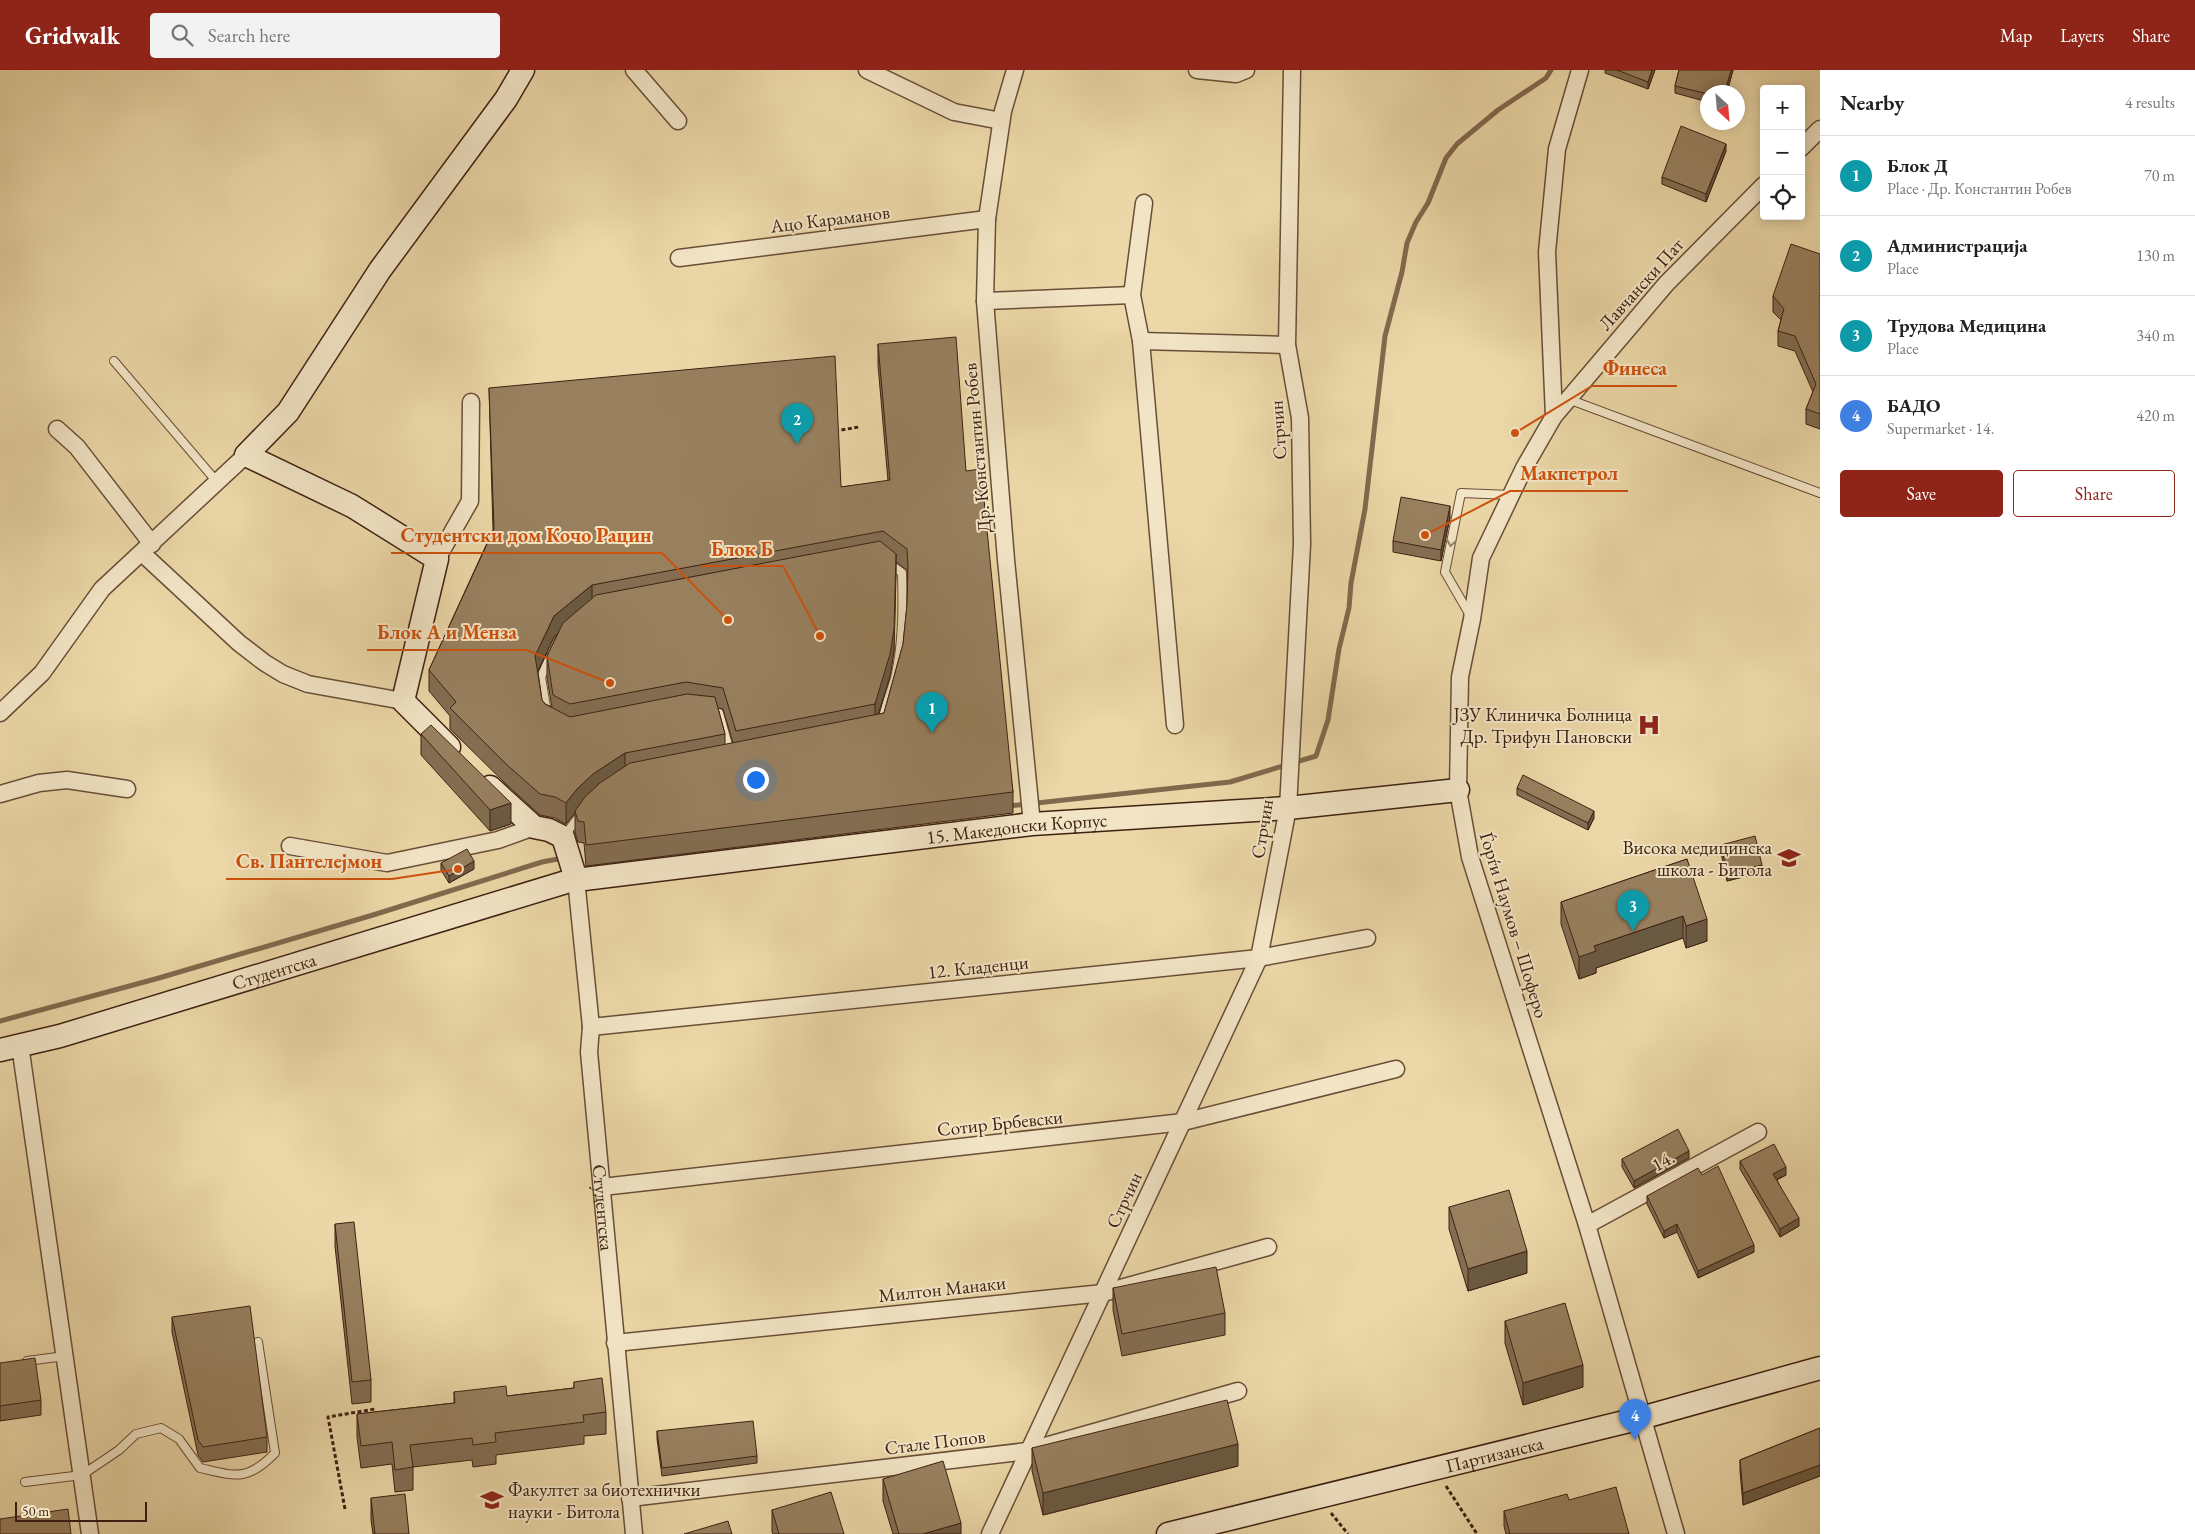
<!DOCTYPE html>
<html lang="en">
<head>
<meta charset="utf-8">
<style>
  :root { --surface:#fff; --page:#f2f2f2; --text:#222; --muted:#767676; --line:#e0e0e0; --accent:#8f2418 }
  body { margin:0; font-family:"EB Garamond",serif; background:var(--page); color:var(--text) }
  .controls { position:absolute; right:15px; top:15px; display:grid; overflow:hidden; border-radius:5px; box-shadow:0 2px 12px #0003 }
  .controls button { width:45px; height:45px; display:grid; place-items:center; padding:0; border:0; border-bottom:1px solid var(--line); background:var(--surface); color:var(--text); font:25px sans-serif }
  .compass { position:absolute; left:1700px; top:15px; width:45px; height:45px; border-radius:50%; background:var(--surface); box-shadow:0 2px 12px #0003; rotate:154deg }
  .scale { position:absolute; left:15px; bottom:12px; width:132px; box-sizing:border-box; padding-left:5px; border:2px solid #3e2112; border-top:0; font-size:14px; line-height:18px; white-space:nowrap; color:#3e2112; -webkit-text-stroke:4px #f2e5c6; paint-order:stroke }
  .you { position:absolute; left:755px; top:709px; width:18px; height:18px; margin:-12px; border:4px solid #fff; border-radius:50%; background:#1a73e8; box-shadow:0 0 0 8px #1a73e833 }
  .badge { display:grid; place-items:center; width:32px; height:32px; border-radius:50%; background:var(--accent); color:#fff; font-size:16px; font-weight:700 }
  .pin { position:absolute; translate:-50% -41px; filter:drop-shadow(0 1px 2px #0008) }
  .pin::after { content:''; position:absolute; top:26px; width:18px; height:15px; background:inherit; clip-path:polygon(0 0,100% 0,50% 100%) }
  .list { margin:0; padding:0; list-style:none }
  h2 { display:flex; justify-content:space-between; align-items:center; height:65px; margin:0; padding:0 20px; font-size:21px }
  h2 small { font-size:16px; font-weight:400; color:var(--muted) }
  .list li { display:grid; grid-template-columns:32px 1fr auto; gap:15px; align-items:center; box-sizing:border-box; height:80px; padding:0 20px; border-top:1px solid var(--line) }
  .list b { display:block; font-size:19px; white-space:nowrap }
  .list p { margin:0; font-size:16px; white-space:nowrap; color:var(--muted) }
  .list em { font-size:16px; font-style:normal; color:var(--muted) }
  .actions { display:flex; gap:10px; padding:15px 20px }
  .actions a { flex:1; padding:11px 0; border:1px solid var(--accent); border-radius:5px; text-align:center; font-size:18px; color:var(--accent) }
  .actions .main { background:var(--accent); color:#fff }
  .icon { flex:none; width:28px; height:28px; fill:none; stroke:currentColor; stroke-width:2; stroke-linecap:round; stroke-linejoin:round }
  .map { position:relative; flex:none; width:1820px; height:1464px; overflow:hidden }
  header { display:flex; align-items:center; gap:30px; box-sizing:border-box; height:70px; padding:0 25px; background:var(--accent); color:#fff }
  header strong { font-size:24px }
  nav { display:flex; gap:28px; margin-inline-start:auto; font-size:18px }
  .search { width:350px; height:45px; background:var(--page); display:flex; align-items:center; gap:12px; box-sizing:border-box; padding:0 18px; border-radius:5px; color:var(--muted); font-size:19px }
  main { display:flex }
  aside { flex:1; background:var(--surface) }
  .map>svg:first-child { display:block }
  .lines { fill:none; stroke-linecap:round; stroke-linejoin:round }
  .stream { stroke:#82694d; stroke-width:5 }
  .lane-casing { stroke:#694e37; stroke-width:10 }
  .street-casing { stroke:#694e37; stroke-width:19 }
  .secondary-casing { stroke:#3e2112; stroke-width:25 }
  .path { stroke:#3e2112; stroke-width:3; stroke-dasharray:4 2.5; stroke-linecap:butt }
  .lane { stroke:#f2e5c6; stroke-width:8 }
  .street { stroke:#f2e5c6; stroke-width:16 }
  .secondary { stroke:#f2e5c6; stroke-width:22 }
  .wall { fill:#836e52; stroke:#3e2112; fill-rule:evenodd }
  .shaded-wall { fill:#6a5a42; stroke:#3e2112 }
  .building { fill:#98805f; stroke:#3e2112 }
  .oneway { stroke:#98836c }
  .labels { text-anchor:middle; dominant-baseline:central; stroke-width:4; stroke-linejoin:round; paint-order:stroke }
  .street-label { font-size:19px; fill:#3e2112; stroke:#f2e5c6 }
  .poi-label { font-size:19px; fill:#3e2112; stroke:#f2e5c6; text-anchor:end }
  .leader { fill:none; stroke:#ce510d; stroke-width:2 }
  .callout-dot { fill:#ce510d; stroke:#f2e5c6; stroke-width:2 }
  .callout-label { font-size:20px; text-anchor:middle; font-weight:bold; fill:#ce510d; stroke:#f2e5c6; stroke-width:4; stroke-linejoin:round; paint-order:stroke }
</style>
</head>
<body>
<header>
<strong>Gridwalk</strong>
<div class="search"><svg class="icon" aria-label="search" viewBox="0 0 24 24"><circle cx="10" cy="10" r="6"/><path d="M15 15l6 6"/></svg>Search here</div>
<nav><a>Map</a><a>Layers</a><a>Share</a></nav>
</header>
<main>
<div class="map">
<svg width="1820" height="1464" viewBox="0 0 1820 1464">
  <rect width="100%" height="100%" fill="#ebd7a7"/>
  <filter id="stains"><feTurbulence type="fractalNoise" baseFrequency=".004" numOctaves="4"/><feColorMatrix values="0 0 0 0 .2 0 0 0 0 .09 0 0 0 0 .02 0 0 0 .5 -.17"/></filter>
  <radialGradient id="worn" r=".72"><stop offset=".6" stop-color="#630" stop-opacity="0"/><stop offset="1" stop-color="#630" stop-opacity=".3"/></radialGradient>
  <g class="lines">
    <g class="stream">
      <polyline points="1009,736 1230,712 1316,686 1328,650 1339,579 1349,538 1351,513 1365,439 1385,266 1402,202 1407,173 1416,152 1428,133 1446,88 1457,74 1498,40 1546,8 1551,0"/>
      <polyline points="0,951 159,908 373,845 542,792 563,788"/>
    </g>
    <defs>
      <g id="lane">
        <polyline points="114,291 217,412"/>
        <polyline points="1568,329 1820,423"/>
        <polyline points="1471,547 1445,502 1461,423 1511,425"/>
        <polyline points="709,642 719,643 730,682"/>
        <polyline points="547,643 541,607 550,587"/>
        <path d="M882 653C884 637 891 623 895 608 903 574 903 538 902 503L889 493"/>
        <polyline points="565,765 580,745"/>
        <polyline points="27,1291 65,1286"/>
        <path d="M25 1412 82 1405 119 1380 136 1364 161 1358 179 1369 200 1398C235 1406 247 1412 275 1383L258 1272"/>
      </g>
      <g id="street">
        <polyline points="634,0 678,51"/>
        <polyline points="867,0 954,42 1001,51"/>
        <polyline points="1015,0 1003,41 987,149 985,231 1006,490 1032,754"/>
        <polyline points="1197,0 1236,4 1246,0"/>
        <polyline points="1801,78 1820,59"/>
        <polyline points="1144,133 1132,225 1141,271 1175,655"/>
        <polyline points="679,188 987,149"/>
        <polyline points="985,231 1132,225"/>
        <polyline points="1141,271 1287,275"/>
        <polyline points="1554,346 1547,182 1557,79 1580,0"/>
        <polyline points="57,359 77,377 152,474"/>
        <polyline points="142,483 239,573 265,593 283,604 308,614 403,631"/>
        <polyline points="437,489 470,431 471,332"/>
        <polyline points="0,643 42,603 102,519 246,385"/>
        <polyline points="0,724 39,713 67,710 127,719"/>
        <polyline points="290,776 387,793 498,770 534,757"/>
        <path id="s1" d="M576 809 591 957 589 982 634 1464"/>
        <polyline points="591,957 1259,888 1367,868"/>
        <polyline points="20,975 90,1464"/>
        <polyline points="602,1117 1183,1052 1396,999"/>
        <polyline points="1587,1155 1758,1062"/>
        <polyline points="615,1273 1103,1223 1268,1177"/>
        <polyline points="630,1428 1028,1381 1238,1321"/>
        <polyline points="990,1464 1259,888 1288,738 1302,474 1300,348 1287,275 1292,0"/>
        <polyline points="1676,1464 1587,1155 1470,787 1458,720 1460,607 1472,549 1481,488 1524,398 1554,346 1666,214 1764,115"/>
      </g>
      <g id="secondary">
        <polyline points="449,677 403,631 437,489 352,436 246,385 288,342 380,200 506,29 523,0"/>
        <path id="s2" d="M576 810 1032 754 1288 738 1458 720"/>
        <path id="s3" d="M0 980 60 966 576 809 563 767 549 760 534 757 490 717"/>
        <path id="s4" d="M1168 1464 1641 1348 1820 1298"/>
      </g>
    </defs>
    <use href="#lane" class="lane-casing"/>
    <use href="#street" class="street-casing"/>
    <use href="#secondary" class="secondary-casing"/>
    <g class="path">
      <polyline points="835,361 859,357"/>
      <polyline points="1446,1416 1477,1464"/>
      <polyline points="345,1439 328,1347 375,1339"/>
      <polyline points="1331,1443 1348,1464"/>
    </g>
    <use href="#lane" class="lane"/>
    <use href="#street" class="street"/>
    <use href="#secondary" class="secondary"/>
  </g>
  <g class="wall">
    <polygon points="1605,0 1655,0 1648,19 1605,3"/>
    <polygon points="1679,0 1733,0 1727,22 1708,22 1708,32 1675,23 1675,16"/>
    <polygon points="1726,81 1706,132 1662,114 1662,107"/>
    <polygon points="1820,184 1820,359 1806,354 1806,339 1813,322 1795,281 1778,276 1778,261 1781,250 1773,242 1773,226"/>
    <path d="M878 274 966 401 1013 722V743L586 796 584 773 578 772 575 762V743L566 754 555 748 540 745 506 714 450 659V646L429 621V600L493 460 489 318 841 417 888 411 878 295ZM896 492 907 500 908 511 907 535 903 574 884 643 879 644 890 606 894 581ZM557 564 547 586V608L552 637 545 634 542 630 538 602 554 567ZM718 638 723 639 733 673 725 675V664Z"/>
    <polygon points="1450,447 1441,491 1393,482 1393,471"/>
    <polygon points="421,664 511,754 490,761 421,685"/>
    <polygon points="1517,718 1594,748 1588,760 1517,725"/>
    <polygon points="1721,775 1762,802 1727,811 1721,783"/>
    <polygon points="1687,789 1707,871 1686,878 1683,868 1596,898 1596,903 1579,909 1561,854 1561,832"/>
    <polygon points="441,793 474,799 449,813 441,800"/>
    <polygon points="1689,1088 1634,1118 1622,1097 1622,1089"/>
    <polygon points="1740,1091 1786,1105 1777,1110 1799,1156 1780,1167 1740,1099"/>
    <polygon points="1702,1105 1754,1182 1698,1208 1677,1162 1664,1168 1647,1134 1647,1126"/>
    <polygon points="1449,1137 1527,1203 1468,1221 1449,1159"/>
    <polygon points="335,1154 371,1310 371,1332 352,1334 335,1176"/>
    <polygon points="1113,1218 1225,1243 1225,1265 1122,1286 1113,1240"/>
    <polygon points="172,1247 267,1367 267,1382 203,1392 198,1385 172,1262"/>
    <polygon points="1505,1251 1583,1317 1523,1335 1505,1273"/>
    <polygon points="0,1293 41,1330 41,1345 0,1351"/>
    <polygon points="574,1312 606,1342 606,1364 584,1366 584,1374 496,1385 496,1394 473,1397 472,1390 413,1397 413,1420 395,1422 392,1394 361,1398 357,1367 357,1344 454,1333 454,1322 507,1326 574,1318"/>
    <polygon points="1820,1358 1820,1406 1743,1435 1740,1401 1740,1390"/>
    <polygon points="657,1361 757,1386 757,1393 662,1406 657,1369"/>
    <polygon points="1032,1378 1238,1396 1043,1445 1032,1401"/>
    <polygon points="883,1409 961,1464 893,1464 883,1431"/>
    <polygon points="371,1428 409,1464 373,1464 371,1450"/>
    <polygon points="1569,1430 1629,1464 1506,1464 1504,1456 1504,1441"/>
    <polygon points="772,1440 844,1464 773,1464 772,1462"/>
  </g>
  <g class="shaded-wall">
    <polygon points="1652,0 1655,0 1648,19 1648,12"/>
    <polygon points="1731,0 1733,0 1727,22 1725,22"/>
    <polygon points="1726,74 1726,81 1706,132 1706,124"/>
    <polygon points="1450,436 1450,447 1441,491 1441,480"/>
    <polygon points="896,484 896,506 894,581 890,606 875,655 875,634"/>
    <polygon points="592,515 592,535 554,567 535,607 535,586 554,546"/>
    <polygon points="625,683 625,704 575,741 575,743 566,754 566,733 577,719 593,704"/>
    <polygon points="511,733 511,754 490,761 490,740"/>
    <polygon points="1594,741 1594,748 1588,760 1588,753"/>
    <polygon points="474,791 474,799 449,813 449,806"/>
    <polygon points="1762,795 1762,802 1727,811 1727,803"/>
    <polygon points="1683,846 1683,868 1596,898 1596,903 1579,909 1579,887 1594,876"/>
    <polygon points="1707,849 1707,871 1686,878 1686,856"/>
    <polygon points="1689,1081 1689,1088 1634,1118 1634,1111"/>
    <polygon points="1786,1097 1786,1105 1773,1111 1773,1104"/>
    <polygon points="1799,1148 1799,1156 1780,1167 1780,1159"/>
    <polygon points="1677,1154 1677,1162 1664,1168 1664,1161"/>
    <polygon points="1754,1175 1754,1182 1698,1208 1698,1201"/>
    <polygon points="1527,1181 1527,1203 1468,1221 1468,1199"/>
    <polygon points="1583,1295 1583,1317 1523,1335 1523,1313"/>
    <polygon points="1238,1374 1238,1396 1043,1445 1043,1423"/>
    <polygon points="1820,1395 1820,1406 1743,1435 1743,1423"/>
    <polygon points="961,1453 961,1464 923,1464"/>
  </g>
  <g class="building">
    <polygon points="1617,0 1652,0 1648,12"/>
    <polygon points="1679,0 1731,0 1725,22 1708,22 1708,24 1675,16"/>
    <polygon points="1681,56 1726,74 1706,124 1662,107"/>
    <polygon points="1791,174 1820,184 1820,344 1806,339 1816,314 1795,266 1778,261 1784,239 1773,226"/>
    <polygon points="956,267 966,401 981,399 1013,722 586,775 584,752 578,751 575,741 585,727 600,713 630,693 884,643 903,574 907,535 908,495 907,479 883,461 592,515 554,546 535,586 542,630 545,634 570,647 687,624 715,627 725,664 625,683 593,704 577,719 566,733 555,727 540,724 506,694 450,638 456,632 429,600 494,459 489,318 835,286 841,417 890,410 878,274"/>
    <polygon points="1401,427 1450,436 1441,480 1393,471"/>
    <polygon points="880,471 896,484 894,559 890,584 875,634 736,661 723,618 686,612 570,634 553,625 547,586 563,553 596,525"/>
    <polygon points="431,655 511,733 490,740 421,664"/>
    <polygon points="1523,705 1594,741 1588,753 1517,718"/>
    <polygon points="1755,766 1762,795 1727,803 1721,775"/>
    <polygon points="467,779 474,791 449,806 441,793"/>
    <polygon points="1687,789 1707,849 1686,856 1683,846 1594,876 1596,881 1579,887 1561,832"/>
    <polygon points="1678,1059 1689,1081 1634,1111 1622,1089"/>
    <polygon points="1774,1074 1786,1097 1773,1104 1799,1148 1780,1159 1740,1091"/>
    <polygon points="1718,1096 1754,1175 1698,1201 1677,1154 1664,1161 1647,1126 1698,1098 1702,1105"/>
    <polygon points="1509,1120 1527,1181 1468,1199 1449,1137"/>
    <polygon points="354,1152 371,1310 352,1312 335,1154"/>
    <polygon points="1216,1197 1225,1243 1122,1264 1113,1218"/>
    <polygon points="1565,1233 1583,1295 1523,1313 1505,1251"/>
    <polygon points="250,1236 267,1367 203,1377 198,1370 172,1247"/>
    <polygon points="35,1288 41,1330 0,1336 0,1293"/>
    <polygon points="602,1308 606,1342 583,1345 584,1352 495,1363 496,1372 473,1375 472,1368 410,1375 413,1397 395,1400 392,1372 361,1376 357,1344 455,1333 454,1322 506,1316 507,1326 574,1318 574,1312"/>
    <polygon points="1227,1330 1238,1374 1043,1423 1032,1378"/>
    <polygon points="753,1351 757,1386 662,1398 657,1361"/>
    <polygon points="1820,1358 1820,1395 1743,1423 1740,1390"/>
    <polygon points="943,1391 961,1453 923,1464 899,1464 883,1409"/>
    <polygon points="1616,1417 1629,1464 1510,1464 1504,1441 1567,1424 1569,1430"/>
    <polygon points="831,1422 844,1464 779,1464 772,1440"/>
    <polygon points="405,1424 409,1464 375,1464 371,1428"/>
    <polygon points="68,1439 71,1464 0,1464 0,1449"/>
    <polygon points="728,1451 732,1464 684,1464"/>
  </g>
  <defs><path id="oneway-chevron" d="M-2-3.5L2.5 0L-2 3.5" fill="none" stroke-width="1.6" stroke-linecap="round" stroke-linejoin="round" transform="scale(1.25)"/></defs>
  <use class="oneway" href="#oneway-chevron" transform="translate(1451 473) rotate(100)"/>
  <defs>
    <symbol id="hospital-bare" viewBox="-9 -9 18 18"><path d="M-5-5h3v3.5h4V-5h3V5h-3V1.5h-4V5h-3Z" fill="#8f2418" stroke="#f2e5c6" stroke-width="2.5" paint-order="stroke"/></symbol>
    <symbol id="university-bare" viewBox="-9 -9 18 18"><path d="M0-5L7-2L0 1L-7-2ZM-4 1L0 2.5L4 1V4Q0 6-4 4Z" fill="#8f2418" stroke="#f2e5c6" stroke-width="2.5" paint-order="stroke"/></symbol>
  </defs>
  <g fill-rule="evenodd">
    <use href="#hospital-bare" x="1633" y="639" width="32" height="32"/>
    <use href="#university-bare" x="1773" y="772" width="32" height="32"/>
    <use href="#university-bare" x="476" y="1414" width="32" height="32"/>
  </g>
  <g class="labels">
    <g class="street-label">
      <text transform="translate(830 149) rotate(-7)">Ацо Караманов</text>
      <text transform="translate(1641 214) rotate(-48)">Лавчански Пат</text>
      <text transform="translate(1278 360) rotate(-94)">Стрчин</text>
      <text transform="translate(977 378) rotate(-95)">Др. Константин Робев</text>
      <text stroke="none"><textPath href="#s2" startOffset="444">15. Македонски Корпус</textPath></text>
      <text transform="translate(1262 759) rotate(-81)">Стрчин</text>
      <text transform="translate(1514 855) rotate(73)">Ѓорѓи Наумов – Шоферо</text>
      <text transform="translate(978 897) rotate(-6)">12. Кладенци</text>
      <text stroke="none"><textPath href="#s3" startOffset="285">Студентска</textPath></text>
      <text transform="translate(1000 1053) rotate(-6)">Сотир Брбевски</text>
      <text transform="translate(1663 1091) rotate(-29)">14.</text>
      <text transform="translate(1124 1130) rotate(-65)">Стрчин</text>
      <text stroke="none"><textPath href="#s1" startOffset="330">Студентска</textPath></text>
      <text transform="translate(942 1219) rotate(-6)">Милтон Манаки</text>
      <text transform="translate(935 1372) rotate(-7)">Стале Попов</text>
      <text stroke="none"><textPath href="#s4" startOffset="336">Партизанска</textPath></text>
    </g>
    <g class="poi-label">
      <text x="1632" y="644">ЈЗУ Клиничка Болница<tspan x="1632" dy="22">Др. Трифун Пановски</tspan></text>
      <text x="1772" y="777">Висока медицинска<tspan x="1772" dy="22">школа - Битола</tspan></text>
      <text x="508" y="1419" text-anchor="start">Факултет за биотехнички<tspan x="508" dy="22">науки - Битола</tspan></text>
    </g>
  </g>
  <path class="leader" d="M1515 363L1592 316H1677M1425 465L1510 421H1628M728 550L662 483H391M820 566L783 496H701M610 613L527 580H367M458 799L392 809H226"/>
  <g class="callout-dot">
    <circle cx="1515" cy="363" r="5"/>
    <circle cx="1425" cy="465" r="5"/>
    <circle cx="728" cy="550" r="5"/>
    <circle cx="820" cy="566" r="5"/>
    <circle cx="610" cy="613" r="5"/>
    <circle cx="458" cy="799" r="5"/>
  </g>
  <g class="callout-label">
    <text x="1635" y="305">Финеса</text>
    <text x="1569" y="410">Макпетрол</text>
    <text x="526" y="472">Студентски дом Кочо Рацин</text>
    <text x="742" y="486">Блок Б</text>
    <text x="447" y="569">Блок А и Менза</text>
    <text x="309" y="798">Св. Пантелејмон</text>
  </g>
  <rect width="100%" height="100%" filter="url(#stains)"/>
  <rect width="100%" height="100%" fill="url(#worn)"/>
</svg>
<div class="controls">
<button>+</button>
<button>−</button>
<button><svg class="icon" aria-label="locate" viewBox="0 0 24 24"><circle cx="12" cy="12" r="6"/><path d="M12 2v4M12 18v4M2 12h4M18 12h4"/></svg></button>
</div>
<svg class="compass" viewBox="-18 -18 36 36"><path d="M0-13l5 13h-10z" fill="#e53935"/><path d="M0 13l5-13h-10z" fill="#767676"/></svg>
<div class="scale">50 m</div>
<div class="you"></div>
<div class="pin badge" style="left:932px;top:663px;background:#0f9aa8">1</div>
<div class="pin badge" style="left:797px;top:374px;background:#0f9aa8">2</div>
<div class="pin badge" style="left:1633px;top:861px;background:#0f9aa8">3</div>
<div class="pin badge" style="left:1635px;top:1370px;background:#3f7fe0">4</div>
</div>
<aside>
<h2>Nearby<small>4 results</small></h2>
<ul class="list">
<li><span class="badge" style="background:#0f9aa8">1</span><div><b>Блок Д</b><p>Place · Др. Константин Робев</p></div><em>70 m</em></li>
<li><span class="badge" style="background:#0f9aa8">2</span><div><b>Администрација</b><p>Place</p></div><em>130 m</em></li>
<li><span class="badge" style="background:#0f9aa8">3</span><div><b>Трудова Медицина</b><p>Place</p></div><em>340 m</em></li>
<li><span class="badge" style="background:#3f7fe0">4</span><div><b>БАДО</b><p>Supermarket · 14.</p></div><em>420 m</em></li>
</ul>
<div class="actions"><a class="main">Save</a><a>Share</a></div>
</aside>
</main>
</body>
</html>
